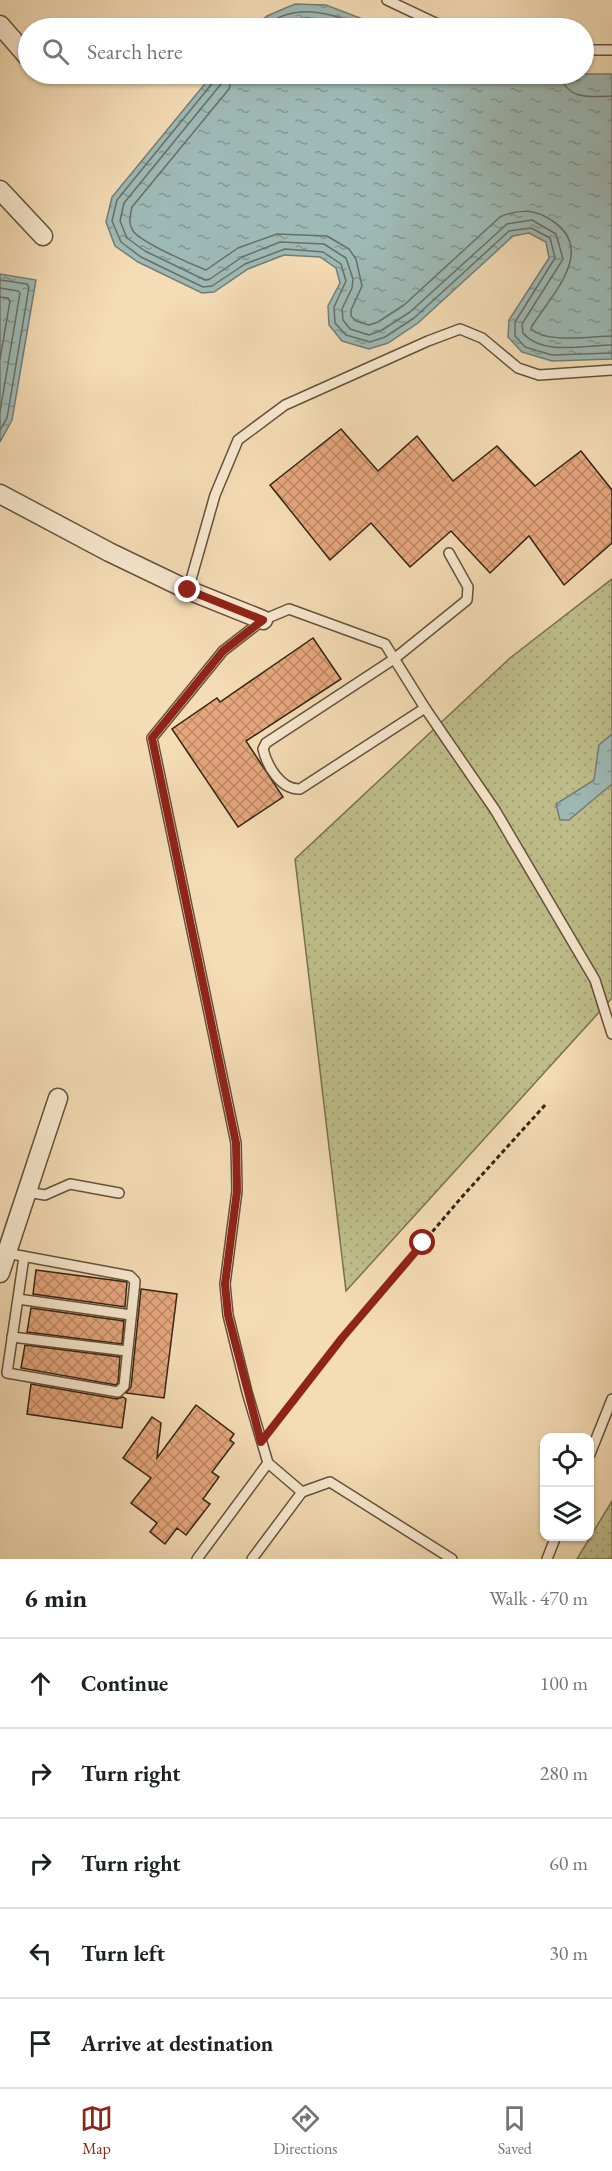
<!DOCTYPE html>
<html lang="en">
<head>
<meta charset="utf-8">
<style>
  :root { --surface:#fff; --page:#f2f2f2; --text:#202124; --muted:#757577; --line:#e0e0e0; --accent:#8f2418 }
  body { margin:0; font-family:"EB Garamond",serif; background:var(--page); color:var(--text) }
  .controls { position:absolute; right:18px; bottom:18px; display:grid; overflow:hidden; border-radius:12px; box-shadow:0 2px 4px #0004 }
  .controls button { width:54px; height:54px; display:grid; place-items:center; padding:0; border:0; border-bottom:2px solid var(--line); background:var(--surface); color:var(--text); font:30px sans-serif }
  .stop { position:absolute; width:18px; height:18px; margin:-14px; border:4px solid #8f2418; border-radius:50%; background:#fff }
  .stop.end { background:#8f2418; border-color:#fff; box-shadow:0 2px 6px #0008 }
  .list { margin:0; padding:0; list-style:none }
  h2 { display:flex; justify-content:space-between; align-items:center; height:78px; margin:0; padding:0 24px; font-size:26px }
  h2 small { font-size:20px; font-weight:400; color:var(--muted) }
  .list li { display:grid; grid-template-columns:39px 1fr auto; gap:18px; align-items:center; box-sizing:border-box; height:90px; padding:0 24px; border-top:2px solid var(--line) }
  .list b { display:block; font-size:22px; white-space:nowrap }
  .list em { font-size:20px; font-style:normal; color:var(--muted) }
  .icon { flex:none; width:33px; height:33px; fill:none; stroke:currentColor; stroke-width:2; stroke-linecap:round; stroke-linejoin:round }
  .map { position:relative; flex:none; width:612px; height:1559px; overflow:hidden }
  .search { position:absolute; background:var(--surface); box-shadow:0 2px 4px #0004; left:18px; right:18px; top:18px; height:66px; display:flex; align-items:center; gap:15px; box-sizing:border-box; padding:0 21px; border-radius:33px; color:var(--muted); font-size:22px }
  .sheet { height:528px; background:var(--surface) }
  nav { display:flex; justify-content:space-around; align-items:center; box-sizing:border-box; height:84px; border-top:2px solid var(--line); background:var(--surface); font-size:16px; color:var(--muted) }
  nav a { display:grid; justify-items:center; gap:3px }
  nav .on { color:var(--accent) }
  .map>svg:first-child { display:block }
  .grass { fill:url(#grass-dots); stroke:#7a724f; stroke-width:1.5 }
  .water { fill:url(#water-ripples); stroke:#747e75; stroke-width:1.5 }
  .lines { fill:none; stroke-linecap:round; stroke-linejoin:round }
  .shore { stroke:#696f64; stroke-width:1.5 }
  .building { fill:url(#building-cross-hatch); stroke:#342413; stroke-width:1.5 }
  .service-casing { stroke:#64523c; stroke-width:12 }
  .minor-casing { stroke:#64523c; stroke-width:21 }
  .path { stroke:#342413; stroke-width:3; stroke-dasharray:4.5 3; stroke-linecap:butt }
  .service { stroke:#f8e8cf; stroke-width:9 }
  .minor { stroke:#f8e8cf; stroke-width:18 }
  .route { stroke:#8f2418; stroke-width:8 }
</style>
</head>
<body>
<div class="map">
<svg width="612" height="1559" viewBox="0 0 612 1559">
  <defs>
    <pattern id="grass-dots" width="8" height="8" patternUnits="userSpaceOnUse" patternTransform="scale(1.5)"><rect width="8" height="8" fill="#bfbf8b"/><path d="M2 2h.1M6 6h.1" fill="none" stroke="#a5a477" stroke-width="1.8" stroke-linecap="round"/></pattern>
    <pattern id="water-ripples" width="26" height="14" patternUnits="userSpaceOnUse" patternTransform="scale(1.5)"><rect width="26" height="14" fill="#9ebab6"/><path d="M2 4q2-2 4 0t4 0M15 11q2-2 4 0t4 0" fill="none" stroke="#829793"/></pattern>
    <pattern id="building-cross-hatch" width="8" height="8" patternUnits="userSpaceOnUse" patternTransform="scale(1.5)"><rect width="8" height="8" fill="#e7a77e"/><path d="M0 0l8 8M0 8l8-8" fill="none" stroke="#bc8866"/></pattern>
  </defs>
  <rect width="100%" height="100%" fill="#f4dcb5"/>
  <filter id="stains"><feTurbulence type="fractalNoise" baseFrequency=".00333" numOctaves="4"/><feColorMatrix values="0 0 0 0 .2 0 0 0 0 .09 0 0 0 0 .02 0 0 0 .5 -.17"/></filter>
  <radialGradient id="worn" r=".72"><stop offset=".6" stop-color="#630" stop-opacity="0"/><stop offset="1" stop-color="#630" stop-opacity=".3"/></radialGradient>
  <g class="grass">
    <polygon points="612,579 612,998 346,1291 295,859 510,658"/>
    <polygon points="612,1501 612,1559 577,1559"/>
  </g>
  <g class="water">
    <polygon points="295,4 326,5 386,28 253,28 267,16"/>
    <polygon points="213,74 612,74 612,359 552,361 522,352 508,337 509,320 549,258 546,242 529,233 513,236 418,323 388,343 369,349 342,341 329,325 328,306 340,283 336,268 320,257 284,255 248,269 214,292 202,293 138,262 115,246 106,222 112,197"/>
    <polygon points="0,274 36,280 12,420 0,442"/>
    <polygon points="612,734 612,784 569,820 560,820 556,804 594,780 599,745"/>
  </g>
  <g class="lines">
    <g class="shore">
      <path d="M262 28C297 0 331 14 369 28"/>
      <path d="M273 28C302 13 319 17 348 28"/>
      <polyline points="217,74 215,80 117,200 112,221 121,242 141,257 203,287 212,286 245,264 285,249 323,252 341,264 346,281 334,307 335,323 346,335 370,342 385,337 414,318 509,231 531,228 550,238 555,258 515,322 515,336 525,347 552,355 612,353"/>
      <path d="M224 74 221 84 124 203 120 221 127 238 145 251 205 280 210 279 242 257 280 242 324 244 346 258 353 279 352 288 342 309 343 320 350 329 369 335 382 330 410 312 507 224 532 220 556 234 563 259 522 324 523 333C542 356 585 345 612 345"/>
      <path d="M233 74 229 89 132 207C130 216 128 223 133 231 142 243 191 264 206 270L238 248 277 234 327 236 349 249 356 259 362 286 351 310V316L356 321 369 325 378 322 404 305 500 217C515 210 532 209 546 217 600 246 554 292 532 326L531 329C547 344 591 336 612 336"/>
      <path d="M561 74C565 100 591 97 612 96"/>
      <polyline points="0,280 27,284 29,287 7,418 0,430"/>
      <polyline points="0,288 18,291 20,293 0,412"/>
      <polyline points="0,297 8,298 10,301 0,359"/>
    </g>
  </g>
  <g class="building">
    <polygon points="341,429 378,471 417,436 453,481 497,446 535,486 581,451 612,490 612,543 564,585 529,536 490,573 451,531 410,567 371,523 330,560 270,485"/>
    <polygon points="313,638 341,679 246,741 283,797 238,827 172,729 217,698 220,702"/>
    <polygon points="36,1270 127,1282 125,1307 33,1294"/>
    <polygon points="141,1289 177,1294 164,1398 126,1393 131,1387"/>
    <polygon points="31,1308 124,1321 122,1344 27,1332"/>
    <polygon points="25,1345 120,1357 118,1383 116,1385 21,1368"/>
    <polygon points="31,1384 117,1399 123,1397 126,1399 122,1428 27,1414"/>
    <polygon points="196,1405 234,1434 230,1440 234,1443 212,1472 219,1477 203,1499 210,1504 186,1535 177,1528 165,1544 150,1532 157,1523 131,1503 151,1478 123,1458 152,1417 161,1423 157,1458"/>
  </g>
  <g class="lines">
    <defs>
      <g id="service">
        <polyline points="387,0 446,28"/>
        <polyline points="584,50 612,50"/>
        <polyline points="188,590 215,495 238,440 285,405 428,341 460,329 482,338 518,368 539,375 612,370"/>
        <path d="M425 708 300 789C281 790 267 766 263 749L266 743 394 659 467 600 468 587 449 553"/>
        <polyline points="27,1192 45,1195 70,1184 119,1193"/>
        <polyline points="6,1253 130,1276 135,1281 124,1386 118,1392 7,1373 24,1257"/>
        <polyline points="18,1299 131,1315"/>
        <polyline points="12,1337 127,1351"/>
        <polyline points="590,1454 612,1399"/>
        <polyline points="302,1492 268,1463 247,1392 228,1315 225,1284 237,1191 236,1143 152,738 223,651 263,620 289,609 385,644 425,708 495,810 595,980 612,1034"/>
        <polyline points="197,1559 268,1463"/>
        <polyline points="252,1559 302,1492 330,1482 452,1559"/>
        <polyline points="547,1559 556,1536"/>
      </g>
      <g id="minor">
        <polyline points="0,25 28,57"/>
        <polyline points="0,190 43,236"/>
        <polyline points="0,494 109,552 188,590 263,620"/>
        <polyline points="0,1273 58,1098"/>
      </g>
    </defs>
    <use href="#service" class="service-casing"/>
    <use href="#minor" class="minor-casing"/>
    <polyline class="path" points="271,1429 342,1338 461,1198 546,1104"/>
    <use href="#service" class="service"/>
    <use href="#minor" class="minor"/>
  </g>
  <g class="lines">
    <polyline class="route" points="188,590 263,620 223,651 152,738 236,1143 237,1191 225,1284 228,1315 261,1442 342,1338 423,1243"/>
  </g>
  <rect width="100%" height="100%" filter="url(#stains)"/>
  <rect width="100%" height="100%" fill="url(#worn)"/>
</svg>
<div class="controls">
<button><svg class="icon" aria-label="locate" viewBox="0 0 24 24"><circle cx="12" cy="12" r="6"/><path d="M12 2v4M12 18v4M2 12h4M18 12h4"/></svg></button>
<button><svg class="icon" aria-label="layers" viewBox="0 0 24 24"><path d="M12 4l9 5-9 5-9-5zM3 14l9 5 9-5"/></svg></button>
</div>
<div class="stop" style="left:423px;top:1243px"></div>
<div class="stop end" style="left:188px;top:590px"></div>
<div class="search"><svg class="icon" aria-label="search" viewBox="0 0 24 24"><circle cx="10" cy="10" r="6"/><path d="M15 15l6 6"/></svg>Search here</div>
</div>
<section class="sheet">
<h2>6 min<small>Walk · 470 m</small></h2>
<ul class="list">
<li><svg class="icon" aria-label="ahead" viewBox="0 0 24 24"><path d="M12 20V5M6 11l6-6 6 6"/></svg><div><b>Continue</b></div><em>100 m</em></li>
<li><svg class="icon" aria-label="right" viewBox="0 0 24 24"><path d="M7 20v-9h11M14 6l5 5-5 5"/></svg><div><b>Turn right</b></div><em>280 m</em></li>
<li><svg class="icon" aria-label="right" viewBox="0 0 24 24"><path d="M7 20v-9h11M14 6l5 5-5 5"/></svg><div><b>Turn right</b></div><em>60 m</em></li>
<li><svg class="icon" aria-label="left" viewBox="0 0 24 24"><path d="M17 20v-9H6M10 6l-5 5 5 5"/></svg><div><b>Turn left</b></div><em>30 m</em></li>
<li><svg class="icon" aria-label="arrive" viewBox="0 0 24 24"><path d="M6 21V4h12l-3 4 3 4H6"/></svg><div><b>Arrive at destination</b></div></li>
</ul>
</section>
<nav>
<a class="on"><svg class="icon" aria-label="map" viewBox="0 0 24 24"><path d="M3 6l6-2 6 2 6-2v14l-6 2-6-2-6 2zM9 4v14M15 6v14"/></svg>Map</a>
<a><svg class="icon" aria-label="directions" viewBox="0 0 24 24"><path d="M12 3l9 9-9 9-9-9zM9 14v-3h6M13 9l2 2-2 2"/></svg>Directions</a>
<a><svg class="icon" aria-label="saved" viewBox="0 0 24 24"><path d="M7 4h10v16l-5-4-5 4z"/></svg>Saved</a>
</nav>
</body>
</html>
